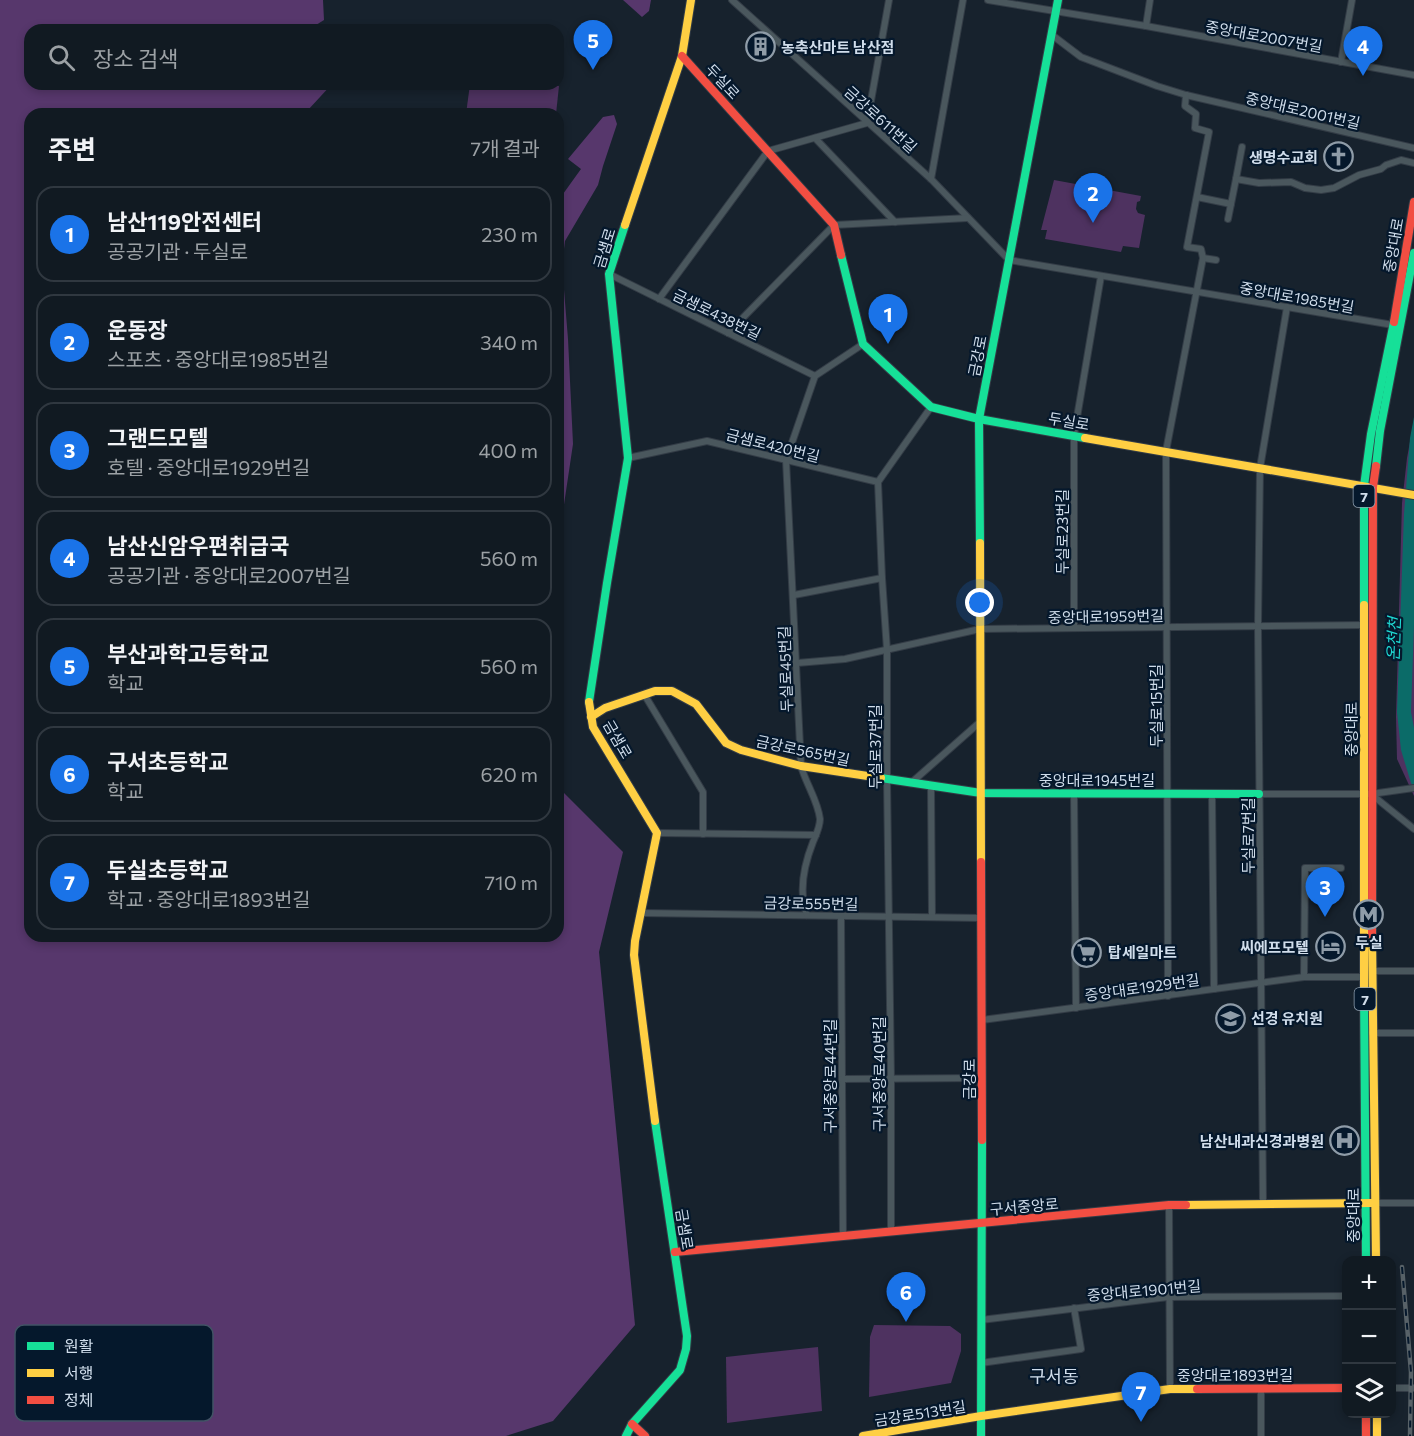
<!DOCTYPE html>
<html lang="ko">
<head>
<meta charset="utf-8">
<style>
  :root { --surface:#111a22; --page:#1e272f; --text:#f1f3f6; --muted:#9ca1a5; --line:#303840; --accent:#1a73e8 }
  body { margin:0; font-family:Commissioner,"Noto Sans KR",sans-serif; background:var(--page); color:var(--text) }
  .controls { position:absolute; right:18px; bottom:18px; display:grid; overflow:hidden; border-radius:12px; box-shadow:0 3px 9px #0003 }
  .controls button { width:54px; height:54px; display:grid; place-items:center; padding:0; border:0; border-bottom:2px solid var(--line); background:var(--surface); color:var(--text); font:30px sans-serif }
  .you { position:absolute; left:980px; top:603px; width:21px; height:21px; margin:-15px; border:4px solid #fff; border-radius:50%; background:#1a73e8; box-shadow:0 0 0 9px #1a73e833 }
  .badge { display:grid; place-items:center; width:39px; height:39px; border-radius:50%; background:var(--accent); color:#fff; font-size:20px; font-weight:700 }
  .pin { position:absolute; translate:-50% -50px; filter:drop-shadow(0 2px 3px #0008) }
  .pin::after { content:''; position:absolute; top:32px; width:21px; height:18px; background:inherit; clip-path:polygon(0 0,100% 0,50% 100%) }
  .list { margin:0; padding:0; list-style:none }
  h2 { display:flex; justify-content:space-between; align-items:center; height:78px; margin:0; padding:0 24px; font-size:26px }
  h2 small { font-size:20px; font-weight:400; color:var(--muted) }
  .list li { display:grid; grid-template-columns:39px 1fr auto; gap:18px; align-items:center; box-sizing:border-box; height:96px; margin:0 12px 12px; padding:0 12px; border:2px solid var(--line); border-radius:18px }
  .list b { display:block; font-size:22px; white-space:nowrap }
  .list p { margin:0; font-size:20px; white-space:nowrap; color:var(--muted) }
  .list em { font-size:20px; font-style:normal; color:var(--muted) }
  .icon { flex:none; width:33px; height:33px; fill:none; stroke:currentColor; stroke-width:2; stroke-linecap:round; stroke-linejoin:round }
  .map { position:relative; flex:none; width:1414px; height:1436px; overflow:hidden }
  .search { position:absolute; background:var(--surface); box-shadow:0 3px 9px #0003; left:24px; top:24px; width:540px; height:66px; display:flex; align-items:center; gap:15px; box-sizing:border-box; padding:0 21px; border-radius:18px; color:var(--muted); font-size:22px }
  .panel { position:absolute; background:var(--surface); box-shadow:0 3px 9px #0003; left:24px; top:108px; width:540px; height:834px; border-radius:18px }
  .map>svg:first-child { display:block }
  .green { fill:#4e3260 }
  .forest { fill:#57376c }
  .water { fill:#0b6b68 }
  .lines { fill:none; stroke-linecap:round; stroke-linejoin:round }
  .street-casing { stroke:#333c46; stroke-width:8 }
  .fast-casing { stroke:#333c46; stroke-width:10 }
  .slow-casing { stroke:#333c46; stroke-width:10 }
  .jam-casing { stroke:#333c46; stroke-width:10 }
  .street { stroke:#4a575d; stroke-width:6 }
  .fast { stroke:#16e098; stroke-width:8 }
  .slow { stroke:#ffcf43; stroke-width:8 }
  .jam { stroke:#f24e42; stroke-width:8 }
  .rail-casing { stroke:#586268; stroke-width:4.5 }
  .rail { stroke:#05182c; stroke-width:2; stroke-dasharray:7; stroke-linecap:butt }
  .labels { text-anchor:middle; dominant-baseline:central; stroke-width:4.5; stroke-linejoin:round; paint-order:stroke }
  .shield { fill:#05182c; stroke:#93a2b2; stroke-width:1.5 }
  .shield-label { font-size:14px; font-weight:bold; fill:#d0ddeb }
  .street-label { font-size:15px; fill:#d0ddeb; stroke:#05182c }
  .poi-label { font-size:15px; font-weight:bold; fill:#d0ddeb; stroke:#05182c; text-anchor:start }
  .water-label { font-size:16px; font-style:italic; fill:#1fdad3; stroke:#05182c }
  .quarter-label { font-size:18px; fill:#d0ddeb; stroke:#05182c }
  .key { fill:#05182c; stroke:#425365; stroke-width:1.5 }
  .key-label { font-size:16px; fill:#d0ddeb }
</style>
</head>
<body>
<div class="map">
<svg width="1414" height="1436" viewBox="0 0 1414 1436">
  <rect width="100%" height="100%" fill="#17222d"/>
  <g class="green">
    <polygon points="470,84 541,84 559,86 556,114 466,114"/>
    <polygon points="1054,180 1141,196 1140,201 1137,202 1136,209 1138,213 1145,215 1139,248 1123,246 1121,252 1045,239 1047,230 1041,230"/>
    <polygon points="1414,420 1414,796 1397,759 1396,717 1402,503 1407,458"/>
    <polygon points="874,1325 950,1326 961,1334 961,1351 951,1383 869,1397 870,1337"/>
    <polygon points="818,1347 822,1411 727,1423 726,1357"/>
  </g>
  <g class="forest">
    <polygon points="0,0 323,0 324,20 308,30 30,30 30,84 332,84 308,110 307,114 30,114 30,936 558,936 558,787 623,852 599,952 635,1325 553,1421 506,1436 0,1436"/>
    <polygon points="623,0 651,0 649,11 642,17"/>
    <polygon points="614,115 617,124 603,166 598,185 565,241 562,265 568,339 573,444 558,545 558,194 563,194 581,169 568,159 603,117"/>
  </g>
  <polygon class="water" points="1414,417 1414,625 1411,712 1414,728 1414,788 1411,783 1401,750 1397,712 1404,514 1410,438"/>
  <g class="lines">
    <defs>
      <g id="street">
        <polyline points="732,0 931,179 1009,260 1393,325"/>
        <polyline points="988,0 1146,26 1414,75"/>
        <polyline points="1146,26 1150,0"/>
        <polyline points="1052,35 1081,57 1157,86 1186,95 1414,148"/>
        <polyline points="1341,62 1352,0"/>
        <polyline points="815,138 895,222"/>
        <polyline points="931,179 963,0"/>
        <polyline points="1236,179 1242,147"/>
        <polyline points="1197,197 1231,204 1236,179 1259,183 1291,182 1305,188 1321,190 1334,188 1359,175 1381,169 1386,165 1401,160 1414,163"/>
        <polyline points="1228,219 1231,204"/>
        <polyline points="1203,258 1216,260"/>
        <polyline points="609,274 815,376"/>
        <polyline points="659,299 768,151 867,123 889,0"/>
        <polyline points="728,333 834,225 968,218"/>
        <polyline points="628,458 707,441 878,482"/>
        <polyline points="794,595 882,578"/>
        <polyline points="1074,628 1074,435 1101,276"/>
        <polyline points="797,663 845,659 980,629 1365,625"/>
        <polyline points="644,694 703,792 703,834"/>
        <polyline points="911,783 980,722"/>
        <polyline points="931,786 932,917"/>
        <polyline points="1074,793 1076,1008"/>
        <polyline points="1212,794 1214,989"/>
        <polyline points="1259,794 1371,794 1414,788"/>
        <polyline points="1371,794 1414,829"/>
        <polyline points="657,833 816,835"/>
        <polyline points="640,913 982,918"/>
        <path d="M807 915C798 891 804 865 813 842 816 835 820 827 820 819 818 801 806 784 801 766L786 460 815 376 863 344"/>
        <polyline points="841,916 843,1236"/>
        <polyline points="1372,971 1414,971"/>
        <polyline points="1304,977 1305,868 1341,868"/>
        <polyline points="1168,996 1166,451 1203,258 1201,249 1187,247 1209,132 1195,128 1196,114 1185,106 1186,95"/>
        <polyline points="982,1020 1304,977 1364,977"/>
        <polyline points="1372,1033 1414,1033"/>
        <polyline points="842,1079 982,1078"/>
        <polyline points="1376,1203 1414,1203"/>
        <polyline points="1263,1204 1258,626 1260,468 1287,307"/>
        <polyline points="1169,1205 1170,1389"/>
        <polyline points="891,1232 891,1079 887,779 887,650 882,578 878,482 931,407"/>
        <polyline points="981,1320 1168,1297 1346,1296"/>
        <polyline points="981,1363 1081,1349 1074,1308"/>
        <polyline points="1392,1388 1414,1388"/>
        <polyline points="1261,1389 1261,1436"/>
      </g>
      <g id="fast">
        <polyline points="841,255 863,344 931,407 979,419 1085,438"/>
        <polyline points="1376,466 1380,431 1414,253"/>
        <polyline points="980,543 979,419 1058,0"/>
        <polyline points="1364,605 1364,486 1371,434 1394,322"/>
        <polyline points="589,702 607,583 628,458 609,274 625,225"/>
        <polyline points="881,778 981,793 1259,794"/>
        <polyline points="1364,989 1366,1260"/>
        <polyline points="626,1436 632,1424 680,1370 686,1349 687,1336 655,1121"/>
        <polyline points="981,1436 982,1140"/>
      </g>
      <g id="slow">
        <polyline points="625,225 682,56 691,0"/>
        <polyline points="1085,438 1414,495"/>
        <polyline points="980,543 981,862"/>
        <polyline points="1364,605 1364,989"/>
        <polyline points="589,702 593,727 657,833 635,941 634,955 655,1121"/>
        <polyline points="591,717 605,708 655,691 672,691 696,704 726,743 741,750 801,766 881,778"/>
        <polyline points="1372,935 1376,1260"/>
        <polyline points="1186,1205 1372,1203"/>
        <polyline points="1377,1414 1377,1436"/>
        <polyline points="863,1436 981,1416 1170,1389 1197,1389"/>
      </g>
      <g id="jam">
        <polyline points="682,56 834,225 841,255"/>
        <polyline points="1394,322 1414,202"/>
        <polyline points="981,862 982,1140"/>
        <polyline points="1372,935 1373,487 1376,466"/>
        <polyline points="675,1252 1169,1205 1186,1205"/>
        <polyline points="1197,1389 1346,1388"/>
        <polyline points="1366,1414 1366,1436"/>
        <polyline points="632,1424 645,1436"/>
      </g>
    </defs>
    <use href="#street" class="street-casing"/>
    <use href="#fast" class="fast-casing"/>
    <use href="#slow" class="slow-casing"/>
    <use href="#jam" class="jam-casing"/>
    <use href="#street" class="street"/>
    <use href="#fast" class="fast"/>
    <use href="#slow" class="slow"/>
    <use href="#jam" class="jam"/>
    <defs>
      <polyline id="rail" points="1402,1267 1411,1372 1410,1436"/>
    </defs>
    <use href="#rail" class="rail-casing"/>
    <use href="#rail" class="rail"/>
  </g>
  <defs>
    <symbol id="building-ring" viewBox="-11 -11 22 22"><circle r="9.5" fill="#05182c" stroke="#8f9ca8" stroke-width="1.5"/><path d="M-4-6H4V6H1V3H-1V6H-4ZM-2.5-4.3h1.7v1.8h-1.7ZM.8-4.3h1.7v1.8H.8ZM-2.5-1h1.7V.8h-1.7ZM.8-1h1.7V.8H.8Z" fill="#8f9ca8"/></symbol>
    <symbol id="church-ring" viewBox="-11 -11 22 22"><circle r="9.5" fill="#05182c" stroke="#8f9ca8" stroke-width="1.5"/><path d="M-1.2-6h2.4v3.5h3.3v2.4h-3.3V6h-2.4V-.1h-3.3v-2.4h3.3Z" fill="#8f9ca8"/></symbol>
    <symbol id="metro-ring" viewBox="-11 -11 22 22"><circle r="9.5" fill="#05182c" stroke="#8f9ca8" stroke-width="1.5"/><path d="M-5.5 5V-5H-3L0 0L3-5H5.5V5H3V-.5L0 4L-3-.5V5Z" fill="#8f9ca8"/></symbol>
    <symbol id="hotel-ring" viewBox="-11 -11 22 22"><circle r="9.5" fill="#05182c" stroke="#8f9ca8" stroke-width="1.5"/><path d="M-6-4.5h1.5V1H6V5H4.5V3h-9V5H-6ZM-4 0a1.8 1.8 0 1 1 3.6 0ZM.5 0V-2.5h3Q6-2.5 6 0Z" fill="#8f9ca8"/></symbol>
    <symbol id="supermarket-ring" viewBox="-11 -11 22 22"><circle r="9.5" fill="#05182c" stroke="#8f9ca8" stroke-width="1.5"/><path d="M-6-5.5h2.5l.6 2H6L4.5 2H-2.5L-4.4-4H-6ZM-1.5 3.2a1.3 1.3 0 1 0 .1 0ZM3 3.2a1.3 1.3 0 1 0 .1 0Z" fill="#8f9ca8"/></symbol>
    <symbol id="school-ring" viewBox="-11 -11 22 22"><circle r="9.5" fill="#05182c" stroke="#8f9ca8" stroke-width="1.5"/><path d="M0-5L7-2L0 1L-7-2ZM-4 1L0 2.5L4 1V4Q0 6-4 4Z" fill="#8f9ca8"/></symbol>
    <symbol id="hospital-ring" viewBox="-11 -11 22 22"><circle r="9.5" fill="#05182c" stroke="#8f9ca8" stroke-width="1.5"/><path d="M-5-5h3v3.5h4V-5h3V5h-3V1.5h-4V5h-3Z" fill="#8f9ca8"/></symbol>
  </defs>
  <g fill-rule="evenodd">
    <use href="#building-ring" x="744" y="30" width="33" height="33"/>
    <use href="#church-ring" x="1322" y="140" width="33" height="33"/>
    <use href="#metro-ring" x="1352" y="898" width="33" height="33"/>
    <use href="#hotel-ring" x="1314" y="930" width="33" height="33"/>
    <use href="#supermarket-ring" x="1070" y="936" width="33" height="33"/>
    <use href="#school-ring" x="1214" y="1002" width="33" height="33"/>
    <use href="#hospital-ring" x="1328" y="1124" width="33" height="33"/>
  </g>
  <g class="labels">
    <g class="shield">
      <rect x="1353.5" y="485" width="21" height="22" rx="4.5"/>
      <rect x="1354.5" y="988" width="21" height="22" rx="4.5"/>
    </g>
    <g class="shield-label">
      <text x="1364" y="496">7</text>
      <text x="1365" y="999">7</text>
    </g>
    <g class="street-label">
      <text transform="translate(1264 36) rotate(10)">중앙대로2007번길</text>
      <text transform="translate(723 81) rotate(47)">두실로</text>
      <text transform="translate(1303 110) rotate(13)">중앙대로2001번길</text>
      <text transform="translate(881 119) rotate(42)">금강로611번길</text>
      <text transform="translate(1393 245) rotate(-80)">중앙대로</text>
      <text transform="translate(604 248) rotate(-73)">금샘로</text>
      <text transform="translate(1297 297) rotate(10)">중앙대로1985번길</text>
      <text transform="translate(717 314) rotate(26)">금샘로438번길</text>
      <text transform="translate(977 356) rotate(-79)">금강로</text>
      <text transform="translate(1069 421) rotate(10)">두실로</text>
      <text transform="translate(773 445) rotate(14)">금샘로420번길</text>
      <text transform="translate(1062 532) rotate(-90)">두실로23번길</text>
      <text transform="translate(1106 616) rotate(-1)">중앙대로1959번길</text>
      <text transform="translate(785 669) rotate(-92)">두실로45번길</text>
      <text transform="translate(1156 706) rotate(-90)">두실로15번길</text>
      <text transform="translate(1351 729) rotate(-90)">중앙대로</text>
      <text transform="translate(618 739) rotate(60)">금샘로</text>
      <text transform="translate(875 747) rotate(-90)">두실로37번길</text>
      <text transform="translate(803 750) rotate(12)">금강로565번길</text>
      <text x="1097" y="780">중앙대로1945번길</text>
      <text transform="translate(1248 836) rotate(-90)">두실로7번길</text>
      <text transform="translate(811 903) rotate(1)">금강로555번길</text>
      <text transform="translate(1142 987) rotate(-8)">중앙대로1929번길</text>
      <text transform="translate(879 1074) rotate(-90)">구서중앙로40번길</text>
      <text transform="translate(830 1076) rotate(-90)">구서중앙로44번길</text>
      <text transform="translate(969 1079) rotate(-90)">금강로</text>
      <text transform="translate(1024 1206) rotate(-5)">구서중앙로</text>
      <text transform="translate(1353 1215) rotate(-90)">중앙대로</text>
      <text transform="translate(685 1229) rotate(81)">금샘로</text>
      <text transform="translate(1144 1290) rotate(-5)">중앙대로1901번길</text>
      <text x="1235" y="1375">중앙대로1893번길</text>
      <text transform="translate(920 1413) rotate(-9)">금강로513번길</text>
    </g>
    <g class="poi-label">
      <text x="781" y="47">농축산마트 남산점</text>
      <text x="1318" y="157" text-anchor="end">생명수교회</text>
      <text x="1369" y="942" text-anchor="middle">두실</text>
      <text x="1309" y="947" text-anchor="end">씨에프모텔</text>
      <text x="1108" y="952">탑세일마트</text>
      <text x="1251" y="1018">선경 유치원</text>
      <text x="1324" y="1141" text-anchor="end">남산내과신경과병원</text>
    </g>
    <g class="water-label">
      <text transform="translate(1393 639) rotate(-88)">온천천</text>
    </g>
    <g class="quarter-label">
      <text x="1054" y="1376">구서동</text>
    </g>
  </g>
  <rect x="15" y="1325" width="198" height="96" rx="9" class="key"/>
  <rect x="27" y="1342" width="27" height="8" fill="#16e098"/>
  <rect x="27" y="1369" width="27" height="8" fill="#ffcf43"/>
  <rect x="27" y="1396" width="27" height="8" fill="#f24e42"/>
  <g class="key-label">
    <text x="64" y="1352">원활</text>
    <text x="64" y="1379">서행</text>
    <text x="64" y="1406">정체</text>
  </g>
</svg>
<div class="controls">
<button>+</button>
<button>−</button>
<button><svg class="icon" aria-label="layers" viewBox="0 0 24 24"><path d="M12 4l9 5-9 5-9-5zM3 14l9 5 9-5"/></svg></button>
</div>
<div class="you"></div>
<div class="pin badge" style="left:888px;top:344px">1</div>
<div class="pin badge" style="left:1093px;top:223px">2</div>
<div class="pin badge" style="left:1325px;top:917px">3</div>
<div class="pin badge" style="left:1363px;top:76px">4</div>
<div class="pin badge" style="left:593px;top:70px">5</div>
<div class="pin badge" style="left:906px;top:1322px">6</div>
<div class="pin badge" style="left:1141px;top:1422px">7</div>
<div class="search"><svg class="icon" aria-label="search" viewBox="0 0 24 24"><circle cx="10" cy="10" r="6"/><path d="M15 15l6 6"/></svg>장소 검색</div>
<section class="panel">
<h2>주변<small>7개 결과</small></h2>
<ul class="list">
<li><span class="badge">1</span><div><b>남산119안전센터</b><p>공공기관 · 두실로</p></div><em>230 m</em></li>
<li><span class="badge">2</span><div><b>운동장</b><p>스포츠 · 중앙대로1985번길</p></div><em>340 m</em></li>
<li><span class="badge">3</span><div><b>그랜드모텔</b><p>호텔 · 중앙대로1929번길</p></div><em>400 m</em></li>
<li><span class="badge">4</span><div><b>남산신암우편취급국</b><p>공공기관 · 중앙대로2007번길</p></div><em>560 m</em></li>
<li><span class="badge">5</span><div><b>부산과학고등학교</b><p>학교</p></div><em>560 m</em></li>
<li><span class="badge">6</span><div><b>구서초등학교</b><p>학교</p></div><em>620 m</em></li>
<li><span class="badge">7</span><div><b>두실초등학교</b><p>학교 · 중앙대로1893번길</p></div><em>710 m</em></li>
</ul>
</section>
</div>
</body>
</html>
